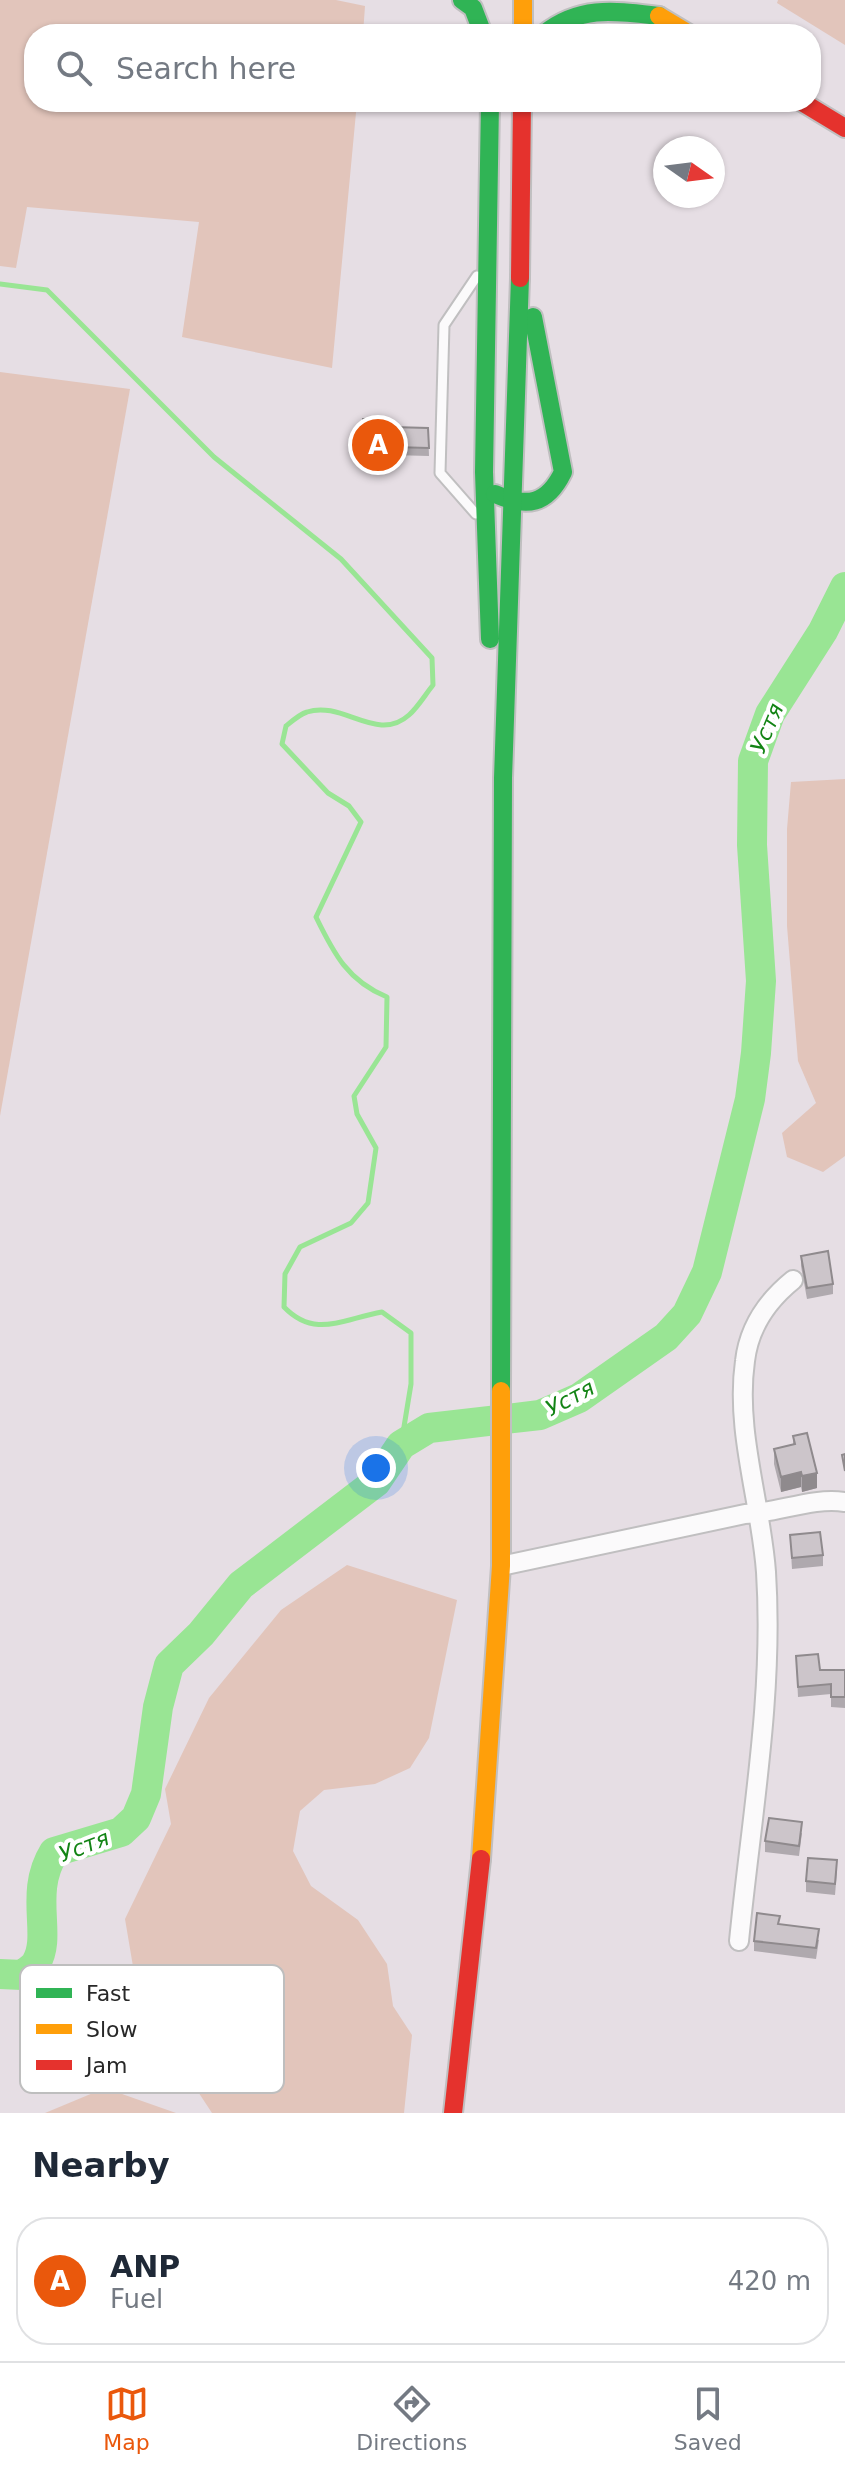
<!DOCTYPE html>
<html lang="en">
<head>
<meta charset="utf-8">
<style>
  :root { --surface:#fff; --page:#f6f6f7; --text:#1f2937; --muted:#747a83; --line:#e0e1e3; --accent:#ea580c }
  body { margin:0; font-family:"DejaVu Sans",sans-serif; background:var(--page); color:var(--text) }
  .compass { position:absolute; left:653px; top:136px; width:72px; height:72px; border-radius:50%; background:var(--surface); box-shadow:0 2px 6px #0004; rotate:104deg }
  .you { position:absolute; left:376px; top:1468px; width:28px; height:28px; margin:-20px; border:6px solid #fff; border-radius:50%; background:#1a73e8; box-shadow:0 0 0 12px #1a73e833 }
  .badge { display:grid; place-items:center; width:52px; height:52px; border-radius:50%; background:var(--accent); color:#fff; font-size:26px; font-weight:700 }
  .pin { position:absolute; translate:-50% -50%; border:4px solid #fff; box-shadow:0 2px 8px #0006 }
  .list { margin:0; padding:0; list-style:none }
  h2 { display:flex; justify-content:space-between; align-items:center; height:104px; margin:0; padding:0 32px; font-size:34px }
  h2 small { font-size:26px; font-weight:400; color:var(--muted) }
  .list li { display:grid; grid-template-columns:52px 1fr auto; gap:24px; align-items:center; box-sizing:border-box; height:128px; margin:0 16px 16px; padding:0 16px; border:2px solid var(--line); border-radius:32px }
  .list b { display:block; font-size:30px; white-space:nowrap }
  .list p { margin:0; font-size:26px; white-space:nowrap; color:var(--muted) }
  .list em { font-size:26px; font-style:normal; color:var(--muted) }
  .icon { flex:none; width:44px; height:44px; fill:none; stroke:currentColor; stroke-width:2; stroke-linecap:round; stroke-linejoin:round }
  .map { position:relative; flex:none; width:845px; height:2113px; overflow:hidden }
  .search { position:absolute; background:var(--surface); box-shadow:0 2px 6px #0004; left:24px; right:24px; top:24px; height:88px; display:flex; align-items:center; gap:20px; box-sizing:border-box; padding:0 28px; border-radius:32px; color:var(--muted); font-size:30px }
  .sheet { height:248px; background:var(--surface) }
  nav { display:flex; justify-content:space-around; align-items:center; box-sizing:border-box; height:112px; border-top:2px solid var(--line); background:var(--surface); font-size:22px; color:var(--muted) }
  nav a { display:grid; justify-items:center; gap:4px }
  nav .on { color:var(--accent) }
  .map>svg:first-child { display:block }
  .green { fill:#e2c5bb }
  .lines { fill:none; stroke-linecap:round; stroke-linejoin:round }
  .stream { stroke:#99e594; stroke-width:5 }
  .river { stroke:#99e594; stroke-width:30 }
  .lane-casing { stroke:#c0bfc0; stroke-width:13 }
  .street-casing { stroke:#c0bfc0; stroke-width:22 }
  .fast-casing { stroke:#c0bfc0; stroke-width:22 }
  .slow-casing { stroke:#c0bfc0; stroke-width:22 }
  .jam-casing { stroke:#c0bfc0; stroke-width:22 }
  .lane { stroke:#fbfafb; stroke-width:9 }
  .street { stroke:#fbfafb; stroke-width:18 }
  .fast { stroke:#30b455; stroke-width:18 }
  .slow { stroke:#ff9f0a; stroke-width:18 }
  .jam { stroke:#e5322d; stroke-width:18 }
  .wall { fill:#afa9ae }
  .shaded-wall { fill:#8f8a8d }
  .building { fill:#ccc5ca; stroke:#8f8a8d; stroke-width:2 }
  .labels { text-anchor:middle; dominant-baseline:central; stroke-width:8; stroke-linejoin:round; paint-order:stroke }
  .water-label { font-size:22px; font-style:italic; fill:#138415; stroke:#fff }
  .key { fill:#fff; stroke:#bebebe; stroke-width:2 }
  .key-label { font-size:22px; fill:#282828 }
</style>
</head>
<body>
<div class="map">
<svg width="845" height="2113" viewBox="0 0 845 2113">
  <rect width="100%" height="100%" fill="#e6dee4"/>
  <g class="green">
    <polygon points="0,0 336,0 365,6 363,34 34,34 34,102 357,102 332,368 182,337 199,222 27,207 16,268 0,266"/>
    <polygon points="778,0 845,0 845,45 777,3"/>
    <polygon points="0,372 130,389 0,1116"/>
    <polygon points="845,779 845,1156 823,1172 787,1157 782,1133 816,1103 798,1061 787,926 787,829 791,782"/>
    <polygon points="347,1565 457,1600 429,1738 410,1768 375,1784 324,1790 300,1811 293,1851 311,1886 358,1920 387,1964 393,2006 412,2035 404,2113 212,2113 139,2002 125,1919 171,1824 165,1789 209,1698 281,1610"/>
    <polygon points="105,2088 176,2113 45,2113"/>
  </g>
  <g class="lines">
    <path class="stream" d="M0 284 47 290 214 457 341 559 432 658 433 685C425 695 418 707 409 715 377 744 343 700 307 712 300 714 292 721 286 726L282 744 328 793 349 806 361 822 316 917C334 954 348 981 387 997L386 1047 354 1096 357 1114 376 1148 368 1203 351 1223 300 1247 285 1274 284 1307C315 1339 342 1319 382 1312L411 1333V1384L401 1445"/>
    <path class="river" d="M0 1974 22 1975C26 1972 34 1967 36 1963 53 1935 28 1894 54 1852L121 1832 136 1818 146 1794 158 1707 169 1665 201 1634 241 1585 376 1482 401 1445 429 1428 540 1415 579 1398 666 1337 687 1314 707 1272 750 1099 756 1053 761 981 752 845 753 761 770 714 823 631 845 587"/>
    <defs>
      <polyline id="lane" points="476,514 440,473 444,325 477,276"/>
      <g id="street">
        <path d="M501 1566 745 1514C778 1513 812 1497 845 1502"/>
        <path d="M739 1941C751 1819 774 1695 766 1572 761 1502 735 1431 745 1361 749 1327 767 1301 793 1280"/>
      </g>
      <g id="fast">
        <polyline points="462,0 473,8 483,34"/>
        <path d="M544 34C580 5 616 11 659 16"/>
        <polyline points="490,102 484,472 490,639"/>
        <path d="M495 494C527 508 547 505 563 472L533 317"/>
        <polyline points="501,1391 503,778 520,278"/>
      </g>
      <g id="slow">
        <polyline points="523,0 523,34"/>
        <polyline points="659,16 689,34"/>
        <polyline points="481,1859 501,1566 501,1391"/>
      </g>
      <g id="jam">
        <polyline points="802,102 845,128"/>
        <polyline points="520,278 522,102"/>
        <polyline points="453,2113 481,1859"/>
      </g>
    </defs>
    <use href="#lane" class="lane-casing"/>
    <use href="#street" class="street-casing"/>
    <use href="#fast" class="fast-casing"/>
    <use href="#slow" class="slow-casing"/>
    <use href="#jam" class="jam-casing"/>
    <use href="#lane" class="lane"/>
    <use href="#street" class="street"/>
    <use href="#fast" class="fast"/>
    <use href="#slow" class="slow"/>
    <use href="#jam" class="jam"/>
  </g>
  <g class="wall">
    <polygon points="363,419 392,427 428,428 429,456 392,455 383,463 365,463"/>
    <polygon points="801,1256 833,1284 833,1294 807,1299 801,1266"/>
    <polygon points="793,1436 817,1488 802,1492 801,1487 781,1492 774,1464 774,1449 793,1444"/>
    <polygon points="790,1535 823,1555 823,1566 792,1569"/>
    <polygon points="796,1656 820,1670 845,1670 845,1708 831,1707 831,1694 798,1697"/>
    <polygon points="802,1833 799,1856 765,1852 765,1841"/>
    <polygon points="837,1871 835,1895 806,1892 806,1881"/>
    <polygon points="780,1925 819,1940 816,1959 754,1951 754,1941"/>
  </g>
  <g class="shaded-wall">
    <polygon points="392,447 392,455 383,463 383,455"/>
    <polygon points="801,1472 801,1487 781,1492 781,1477"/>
    <polygon points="817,1473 817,1488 802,1492 802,1476"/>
  </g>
  <g class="building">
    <polygon points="363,419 388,419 392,427 428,428 429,448 392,447 383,455 365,455"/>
    <polygon points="828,1251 833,1284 807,1288 801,1256"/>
    <polygon points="807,1433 817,1473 802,1476 801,1472 781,1477 774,1449 795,1444 793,1436"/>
    <polygon points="845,1454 845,1471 842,1455"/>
    <polygon points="820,1532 823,1555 792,1558 790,1535"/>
    <polygon points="818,1654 820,1670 845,1670 845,1697 831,1697 831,1684 798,1687 796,1656"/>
    <polygon points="769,1818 802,1822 799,1846 765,1841"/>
    <polygon points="808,1858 837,1860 835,1884 806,1881"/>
    <polygon points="757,1913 780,1916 778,1924 819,1929 816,1948 754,1941"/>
  </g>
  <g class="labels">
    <g class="water-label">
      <text transform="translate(767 728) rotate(-67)">Устя</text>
      <text transform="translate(570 1398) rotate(-28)">Устя</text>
      <text transform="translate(84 1846) rotate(-21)">Устя</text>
    </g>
  </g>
  <rect x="20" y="1965" width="264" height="128" rx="12" class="key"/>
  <rect x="36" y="1988" width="36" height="10" fill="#30b455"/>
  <rect x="36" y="2024" width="36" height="10" fill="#ff9f0a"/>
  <rect x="36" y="2060" width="36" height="10" fill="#e5322d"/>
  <g class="key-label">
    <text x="86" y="2001">Fast</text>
    <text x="86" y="2037">Slow</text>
    <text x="86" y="2073">Jam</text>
  </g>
</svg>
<svg class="compass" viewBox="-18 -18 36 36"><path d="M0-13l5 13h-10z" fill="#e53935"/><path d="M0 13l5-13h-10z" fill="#747a83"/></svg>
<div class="you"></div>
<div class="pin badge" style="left:378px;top:445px">A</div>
<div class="search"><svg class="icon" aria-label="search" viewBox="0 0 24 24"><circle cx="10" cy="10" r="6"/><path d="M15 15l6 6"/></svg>Search here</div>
</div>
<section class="sheet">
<h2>Nearby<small></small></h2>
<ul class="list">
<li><span class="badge">A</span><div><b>ANP</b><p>Fuel</p></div><em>420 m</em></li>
</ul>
</section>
<nav>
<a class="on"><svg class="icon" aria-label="map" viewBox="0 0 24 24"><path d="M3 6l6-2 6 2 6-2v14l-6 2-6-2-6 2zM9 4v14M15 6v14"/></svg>Map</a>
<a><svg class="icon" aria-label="directions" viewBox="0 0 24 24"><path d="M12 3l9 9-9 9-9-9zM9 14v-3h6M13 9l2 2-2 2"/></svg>Directions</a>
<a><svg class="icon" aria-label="saved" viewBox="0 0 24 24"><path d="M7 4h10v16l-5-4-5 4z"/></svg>Saved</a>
</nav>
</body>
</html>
